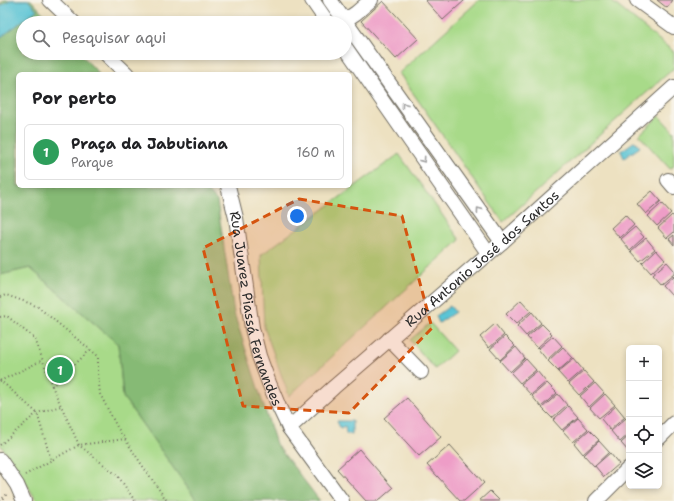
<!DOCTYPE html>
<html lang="pt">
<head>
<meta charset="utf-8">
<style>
  :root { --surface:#fff; --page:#f6f6f6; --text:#202124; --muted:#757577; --line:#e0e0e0; --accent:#d93025 }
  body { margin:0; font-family:"Shantell Sans",sans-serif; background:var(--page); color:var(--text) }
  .controls { position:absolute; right:12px; bottom:12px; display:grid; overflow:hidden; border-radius:6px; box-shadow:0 2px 6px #0003 }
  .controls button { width:36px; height:36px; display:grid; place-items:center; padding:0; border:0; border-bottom:1px solid var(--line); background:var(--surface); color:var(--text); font:20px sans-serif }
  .you { position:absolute; left:297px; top:216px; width:14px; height:14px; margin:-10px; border:3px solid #fff; border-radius:50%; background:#1a73e8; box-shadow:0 0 0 6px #1a73e833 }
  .badge { display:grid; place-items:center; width:26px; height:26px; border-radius:50%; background:var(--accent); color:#fff; font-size:13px; font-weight:700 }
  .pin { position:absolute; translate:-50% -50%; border:2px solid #fff; box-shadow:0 1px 4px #0006 }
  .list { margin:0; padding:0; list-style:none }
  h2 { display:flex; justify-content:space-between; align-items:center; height:52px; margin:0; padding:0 16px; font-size:17px }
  h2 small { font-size:13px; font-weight:400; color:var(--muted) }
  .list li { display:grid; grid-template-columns:26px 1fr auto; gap:12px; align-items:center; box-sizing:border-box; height:56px; margin:0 8px 8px; padding:0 8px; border:1px solid var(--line); border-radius:6px }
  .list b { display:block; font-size:15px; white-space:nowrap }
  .list p { margin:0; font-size:13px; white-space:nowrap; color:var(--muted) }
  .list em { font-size:13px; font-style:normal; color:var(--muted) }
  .icon { flex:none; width:22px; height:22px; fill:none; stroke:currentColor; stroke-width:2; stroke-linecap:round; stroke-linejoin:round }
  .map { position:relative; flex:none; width:674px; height:501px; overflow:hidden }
  .search { position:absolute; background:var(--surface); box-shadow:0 2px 6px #0003; left:16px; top:16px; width:336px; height:44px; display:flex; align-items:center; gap:10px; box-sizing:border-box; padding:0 14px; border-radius:22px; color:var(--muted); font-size:15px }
  .panel { position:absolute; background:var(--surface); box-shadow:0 2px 6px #0003; left:16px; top:72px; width:336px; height:116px; border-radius:6px }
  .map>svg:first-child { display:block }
  .green { fill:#a8da89; stroke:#6a825a }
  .forest { fill:#86ba75; stroke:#587250 }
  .water { fill:#5ac4d5; stroke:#427880 }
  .building { fill:#ee9dc7 }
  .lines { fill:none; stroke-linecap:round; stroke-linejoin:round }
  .minor-casing { stroke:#6f6b60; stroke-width:16 }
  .path { stroke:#6f6b60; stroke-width:2; stroke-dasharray:1 3; stroke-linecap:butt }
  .minor { stroke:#fff; stroke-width:14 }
  .oneway { stroke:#a0a0a0 }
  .marked { fill:#d5540f; fill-opacity:0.2; stroke:#d5540f; stroke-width:3; stroke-dasharray:8 5; stroke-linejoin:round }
  .labels { text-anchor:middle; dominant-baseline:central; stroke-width:4; stroke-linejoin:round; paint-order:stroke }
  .street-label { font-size:14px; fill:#2b2b2b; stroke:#f7f3e8 }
</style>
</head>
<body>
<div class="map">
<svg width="674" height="501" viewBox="0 0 674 501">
  <rect width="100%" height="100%" fill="#f7f3e8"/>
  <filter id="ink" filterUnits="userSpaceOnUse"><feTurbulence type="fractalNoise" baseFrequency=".025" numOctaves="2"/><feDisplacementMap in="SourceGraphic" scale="8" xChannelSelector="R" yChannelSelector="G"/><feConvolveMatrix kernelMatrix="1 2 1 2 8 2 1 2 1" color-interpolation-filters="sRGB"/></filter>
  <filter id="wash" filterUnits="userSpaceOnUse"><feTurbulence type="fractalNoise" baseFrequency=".012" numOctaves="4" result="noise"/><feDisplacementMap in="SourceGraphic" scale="16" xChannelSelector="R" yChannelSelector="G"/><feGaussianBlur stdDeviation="0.9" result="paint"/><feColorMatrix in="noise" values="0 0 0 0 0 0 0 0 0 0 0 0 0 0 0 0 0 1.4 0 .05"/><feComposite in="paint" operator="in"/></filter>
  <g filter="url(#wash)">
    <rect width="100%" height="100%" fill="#ede1c1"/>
    <g class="green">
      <polygon points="479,0 610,0 674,52 674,68 503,222 399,73"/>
      <polygon points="659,116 674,132 674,166 670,169 639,135"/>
      <polygon points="399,154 460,240 289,396 264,327 261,255"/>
      <polygon points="30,268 118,344 123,397 197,501 37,501 22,477 0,444 0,275"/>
      <polygon points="430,323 455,351 435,369 410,340"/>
    </g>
    <polygon class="forest" points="5,0 31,0 52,23 23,23 23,53 80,53 99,74 18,74 18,186 203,186 217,201 234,313 276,444 320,501 197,501 123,397 118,344 30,268 0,275 0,4"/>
    <g class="water">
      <polygon points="10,0 28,0 37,10 0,38 0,7"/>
      <polygon points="635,141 640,147 624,158 621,151"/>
      <polygon points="450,306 455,312 439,323 436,316"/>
      <polygon points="337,421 352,421 352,434 346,434 345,426 340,428"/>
    </g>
    <g id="blocks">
      <g class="building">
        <polygon points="425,0 465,0 443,20"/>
        <polygon points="657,0 673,0 667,8"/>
        <polygon points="383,1 418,39 396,59 361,21"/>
        <polygon points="652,191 661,201 646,214 637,204"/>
        <polygon points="662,203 671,213 657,226 648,216"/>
        <polygon points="625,215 634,225 620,238 611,228"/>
        <polygon points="672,215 674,217 674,232 667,238 658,228"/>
        <polygon points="635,227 644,237 630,250 621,239"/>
        <polygon points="674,235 674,245 669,239"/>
        <polygon points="646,238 655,249 640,261 631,251"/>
        <polygon points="656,250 665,260 651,273 642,263"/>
        <polygon points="667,262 674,270 674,274 661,285 652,275"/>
        <polygon points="674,276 674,295 672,296 663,286"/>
        <polygon points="521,300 531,311 516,324 506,314"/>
        <polygon points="532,312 541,323 526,336 517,326"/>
        <polygon points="495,324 504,335 489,348 480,337"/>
        <polygon points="542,324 552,334 537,348 527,337"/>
        <polygon points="505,336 515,346 500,360 490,349"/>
        <polygon points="553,336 562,346 547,360 538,349"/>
        <polygon points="516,347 525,358 510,372 500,361"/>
        <polygon points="563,347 573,358 558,371 548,361"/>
        <polygon points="526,359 536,370 520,383 511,373"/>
        <polygon points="574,359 583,370 568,383 558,372"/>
        <polygon points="537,371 546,382 531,395 521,384"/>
        <polygon points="584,371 594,382 579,395 569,384"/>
        <polygon points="547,383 557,393 541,407 532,396"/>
        <polygon points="595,383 604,393 589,407 580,396"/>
        <polygon points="558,394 567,405 552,418 542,408"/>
        <polygon points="605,394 615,405 599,418 590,408"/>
        <polygon points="407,398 441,437 419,456 384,418"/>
        <polygon points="568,406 578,417 562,430 553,420"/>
        <polygon points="616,406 625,417 610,430 601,419"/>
        <polygon points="578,418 588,429 573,442 563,431"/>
        <polygon points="626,418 629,421 629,434 620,442 611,431"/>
        <polygon points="589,430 599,440 583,454 574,443"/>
        <polygon points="629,436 629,452 621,443"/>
        <polygon points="599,441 609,452 594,466 584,455"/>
        <polygon points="450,445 484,483 464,501 460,501 427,465"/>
        <polygon points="359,449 393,488 378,501 366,501 337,469"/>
        <polygon points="610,453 619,464 604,477 595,466"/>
        <polygon points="490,491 500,501 479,501"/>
      </g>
    </g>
  </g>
  <g filter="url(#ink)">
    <use href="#blocks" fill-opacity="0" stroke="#6f6b60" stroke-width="1"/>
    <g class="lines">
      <defs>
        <g id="minor">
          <polyline points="50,0 74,23"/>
          <polyline points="312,0 328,23"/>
          <polyline points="330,0 502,242"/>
          <polyline points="637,0 674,27"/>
          <polyline points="344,21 356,13 371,0"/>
          <polyline points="345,47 488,253"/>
          <polyline points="105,53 127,74"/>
          <polyline points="668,180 674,187"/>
          <path id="s1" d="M228 186 236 218 252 328 259 356 269 383 279 407 289 428 342 501"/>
          <polyline points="389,339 421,372"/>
          <path id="s2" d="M289 428 334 387 502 242 674 87"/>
          <polyline points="659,438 674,423"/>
          <polyline points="0,460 17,485 24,501"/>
          <polyline points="596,501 629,468"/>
        </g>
      </defs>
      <use href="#minor" class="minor-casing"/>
      <g class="path">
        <polyline points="0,297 6,295 29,303 38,307 98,356 98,373 100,394 117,427 140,462 167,501"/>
        <polyline points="0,317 7,316 35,339 52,386"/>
        <polyline points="90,350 52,386 79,445 118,476 135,501"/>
        <polyline points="0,380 37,413 51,460"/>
        <polyline points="0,381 43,360"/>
        <polyline points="0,445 37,413 61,406"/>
        <polyline points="25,475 79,445 125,439"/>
        <polyline points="0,501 7,494"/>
      </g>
      <use href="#minor" class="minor"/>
    </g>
    <defs><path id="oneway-chevron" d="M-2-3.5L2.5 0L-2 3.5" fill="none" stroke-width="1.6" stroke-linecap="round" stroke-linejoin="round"/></defs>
    <g class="oneway">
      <use href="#oneway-chevron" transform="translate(404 105) rotate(-126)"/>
      <use href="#oneway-chevron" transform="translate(423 160) rotate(55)"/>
      <use href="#oneway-chevron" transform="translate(479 210) rotate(-126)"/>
    </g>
  </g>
  <path class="marked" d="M299 199 402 216 432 328 349 413 243 406 203 248Z"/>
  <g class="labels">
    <g class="street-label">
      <text stroke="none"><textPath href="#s2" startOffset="257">Rua Antonio José dos Santos</textPath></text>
      <text stroke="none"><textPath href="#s1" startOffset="126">Rua Juarez Piassá Fernandes</textPath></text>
    </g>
  </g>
</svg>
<div class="controls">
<button>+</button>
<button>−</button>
<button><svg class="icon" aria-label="locate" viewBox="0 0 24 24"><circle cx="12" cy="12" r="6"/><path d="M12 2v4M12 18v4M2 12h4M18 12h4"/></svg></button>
<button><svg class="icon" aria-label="layers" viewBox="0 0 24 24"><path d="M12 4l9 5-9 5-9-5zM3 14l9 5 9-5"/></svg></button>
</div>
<div class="you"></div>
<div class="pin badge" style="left:60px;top:370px;background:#2e9e5b">1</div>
<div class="search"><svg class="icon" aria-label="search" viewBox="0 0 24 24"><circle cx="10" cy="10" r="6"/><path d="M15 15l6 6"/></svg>Pesquisar aqui</div>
<section class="panel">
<h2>Por perto<small></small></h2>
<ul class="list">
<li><span class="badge" style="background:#2e9e5b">1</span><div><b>Praça da Jabutiana</b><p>Parque</p></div><em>160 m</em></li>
</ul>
</section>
</div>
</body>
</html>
